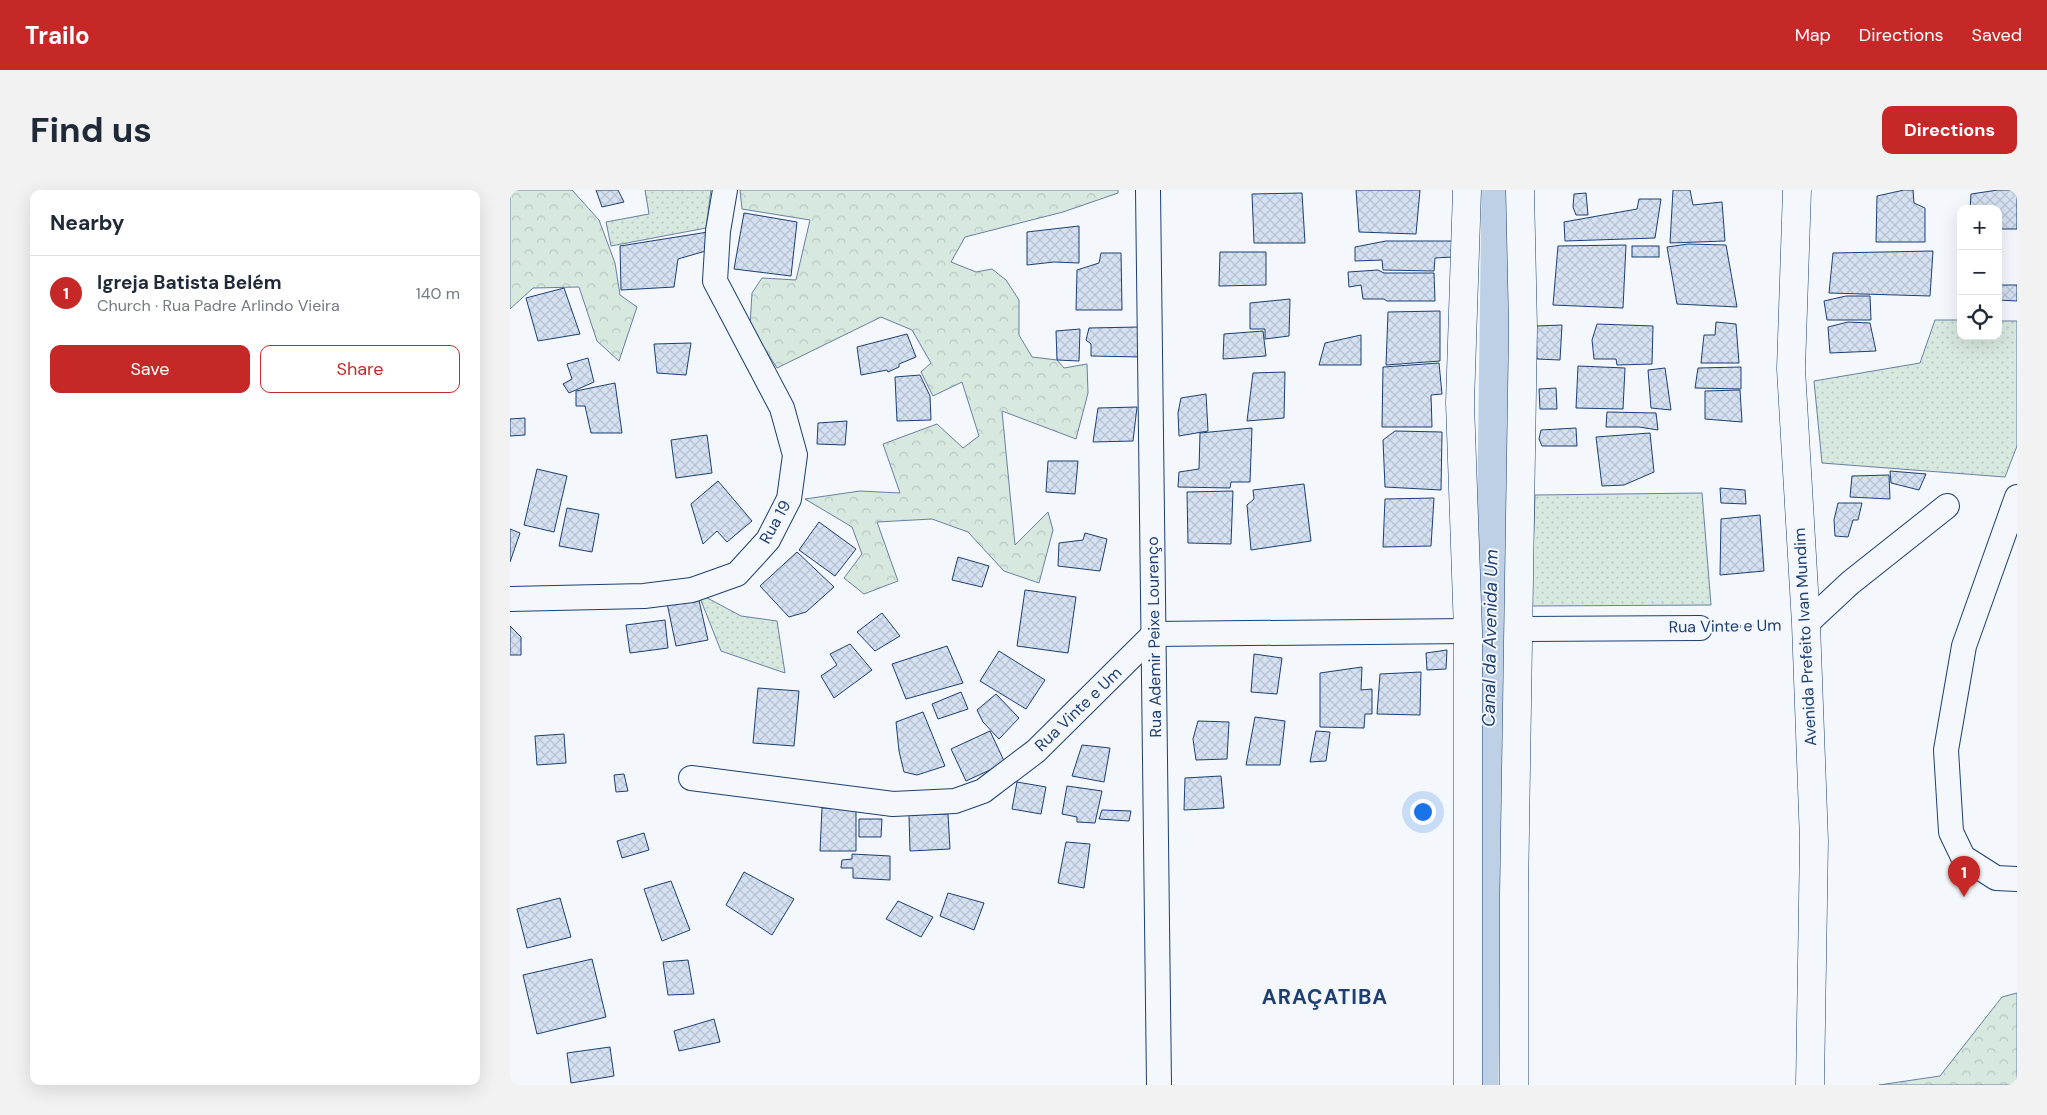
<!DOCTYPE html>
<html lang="en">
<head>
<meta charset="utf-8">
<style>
  :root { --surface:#fff; --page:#f2f2f3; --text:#1f2937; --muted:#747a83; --line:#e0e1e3; --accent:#c62828 }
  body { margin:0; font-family:"DM Sans",sans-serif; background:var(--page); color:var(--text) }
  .controls { position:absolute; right:15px; top:15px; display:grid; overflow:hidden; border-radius:10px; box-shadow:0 5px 20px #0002 }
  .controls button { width:45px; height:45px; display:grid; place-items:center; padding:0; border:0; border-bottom:1px solid var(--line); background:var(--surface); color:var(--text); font:25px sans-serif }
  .you { position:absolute; left:912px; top:621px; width:18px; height:18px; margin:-12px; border:4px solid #fff; border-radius:50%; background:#1a73e8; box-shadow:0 0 0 8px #1a73e833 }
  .badge { display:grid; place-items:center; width:32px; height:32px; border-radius:50%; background:var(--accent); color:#fff; font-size:16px; font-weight:700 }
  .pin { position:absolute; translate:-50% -41px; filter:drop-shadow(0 1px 2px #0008) }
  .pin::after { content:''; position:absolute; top:26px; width:18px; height:15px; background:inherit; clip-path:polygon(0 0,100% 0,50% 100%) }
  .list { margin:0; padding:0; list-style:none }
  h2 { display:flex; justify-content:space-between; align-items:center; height:65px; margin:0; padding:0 20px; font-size:21px }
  h2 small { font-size:16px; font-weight:400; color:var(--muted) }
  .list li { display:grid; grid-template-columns:32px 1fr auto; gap:15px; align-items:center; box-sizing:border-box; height:75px; padding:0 20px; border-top:1px solid var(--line) }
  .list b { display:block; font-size:19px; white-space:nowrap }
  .list p { margin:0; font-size:16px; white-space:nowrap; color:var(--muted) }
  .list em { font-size:16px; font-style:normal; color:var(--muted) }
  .actions { display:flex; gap:10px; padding:15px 20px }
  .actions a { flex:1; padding:11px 0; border:1px solid var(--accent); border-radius:10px; text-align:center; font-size:18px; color:var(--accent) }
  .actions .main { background:var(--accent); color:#fff }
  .icon { flex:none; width:28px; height:28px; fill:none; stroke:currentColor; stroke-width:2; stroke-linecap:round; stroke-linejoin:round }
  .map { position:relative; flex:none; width:1507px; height:895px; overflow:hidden; border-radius:10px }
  header { display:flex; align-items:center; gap:30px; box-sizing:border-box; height:70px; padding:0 25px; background:var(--accent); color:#fff }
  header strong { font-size:24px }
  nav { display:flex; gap:28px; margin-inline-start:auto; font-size:18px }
  .intro { display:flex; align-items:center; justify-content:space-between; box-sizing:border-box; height:120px; padding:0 30px }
  h1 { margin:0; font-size:35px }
  .button { padding:12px 22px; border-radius:10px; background:var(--accent); color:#fff; font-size:18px; font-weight:700 }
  main { display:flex; gap:30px; padding:0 30px }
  aside { flex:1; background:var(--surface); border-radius:10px; box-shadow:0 5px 20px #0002 }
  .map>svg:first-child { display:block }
  .grass { fill:url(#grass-dots); stroke:#687fa3 }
  .forest { fill:url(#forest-crowns); stroke:#687fa3 }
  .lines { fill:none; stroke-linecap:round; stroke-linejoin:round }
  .canal { stroke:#bed0e5; stroke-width:29 }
  .building { fill:url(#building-cross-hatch); stroke:#1d3f73 }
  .minor-casing { stroke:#1d3f73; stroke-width:26 }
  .tertiary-casing { stroke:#1d3f73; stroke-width:29 }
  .primary-casing { stroke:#1d3f73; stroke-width:29 }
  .path { stroke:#5e769c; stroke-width:3; stroke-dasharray:4 2.5; stroke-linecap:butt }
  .minor { stroke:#f4f7fb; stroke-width:24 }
  .tertiary { stroke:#f4f7fb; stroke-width:28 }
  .primary { stroke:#f4f7fb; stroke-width:28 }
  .labels { text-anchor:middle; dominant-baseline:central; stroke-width:4; stroke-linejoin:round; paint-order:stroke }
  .street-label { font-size:16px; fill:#1d3f73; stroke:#f4f7fb }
  .water-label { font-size:18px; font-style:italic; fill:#1d3f73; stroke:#f4f7fb }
  .district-label { font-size:21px; font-weight:bold; letter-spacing:1px; fill:#1d3f73; stroke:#f4f7fb }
</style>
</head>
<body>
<header>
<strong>Trailo</strong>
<nav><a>Map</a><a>Directions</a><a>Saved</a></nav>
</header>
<div class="intro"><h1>Find us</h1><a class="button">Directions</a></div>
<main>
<aside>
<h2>Nearby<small></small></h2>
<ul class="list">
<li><span class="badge">1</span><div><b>Igreja Batista Belém</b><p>Church · Rua Padre Arlindo Vieira</p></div><em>140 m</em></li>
</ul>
<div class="actions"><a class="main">Save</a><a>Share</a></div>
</aside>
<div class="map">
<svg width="1507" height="895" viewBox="0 0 1507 895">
  <defs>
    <pattern id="grass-dots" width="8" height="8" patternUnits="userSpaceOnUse" patternTransform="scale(1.25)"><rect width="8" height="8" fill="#d7e8df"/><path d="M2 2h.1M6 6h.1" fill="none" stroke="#b8c8c3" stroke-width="1.8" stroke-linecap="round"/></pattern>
    <pattern id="forest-crowns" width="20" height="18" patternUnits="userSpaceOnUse" patternTransform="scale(1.25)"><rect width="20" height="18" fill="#d7e8df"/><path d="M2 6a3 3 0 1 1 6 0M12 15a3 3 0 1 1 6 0" fill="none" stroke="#b8c8c3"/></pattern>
    <pattern id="building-cross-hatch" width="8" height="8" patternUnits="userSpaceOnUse" patternTransform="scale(1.25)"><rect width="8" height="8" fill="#d5e0f0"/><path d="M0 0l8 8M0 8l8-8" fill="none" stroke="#b6c1d1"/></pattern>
  </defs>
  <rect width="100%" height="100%" fill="#f4f7fb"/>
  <g class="grass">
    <polygon points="135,0 201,0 196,38 101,56 96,32 139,24"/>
    <polygon points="1425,130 1451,130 1451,146 1488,146 1488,131 1507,131 1507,256 1495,287 1312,273 1304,191 1410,173"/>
    <polygon points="1192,303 1201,415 1021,416 1025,305"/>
    <polygon points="188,403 231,426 267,431 275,483 211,461"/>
  </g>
  <g class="forest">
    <polygon points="0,0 62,0 89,30 105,73 110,105 127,117 109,171 87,151 69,97 23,98 0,119"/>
    <polygon points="230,0 608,0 608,3 553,22 455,47 441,72 466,82 482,79 496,90 509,110 509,145 522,167 547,170 554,178 577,174 578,203 566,249 492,221 505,355 538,322 543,340 529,393 494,381 458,342 422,329 367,332 388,391 354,404 334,388 352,364 342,337 295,309 350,301 390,303 373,254 427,234 453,258 469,246 452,192 423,206 411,182 421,173 402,140 371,127 267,178 240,135 242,103 252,88 286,90 300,30 232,19"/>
    <polygon points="1507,803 1507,895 1369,895 1430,886 1492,807"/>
  </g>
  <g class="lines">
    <polyline class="canal" points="974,895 986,0"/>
  </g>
  <g class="building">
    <polygon points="86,0 108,0 114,12 92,17"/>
    <polygon points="846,0 910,0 906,44 849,42"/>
    <polygon points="1163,0 1180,0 1183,15 1212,12 1215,51 1160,53"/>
    <polygon points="1394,0 1403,0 1404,13 1415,18 1415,52 1366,52 1367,6"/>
    <polygon points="1488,0 1507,0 1507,39 1488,39 1488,19 1460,19 1461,4"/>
    <polygon points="792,3 795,53 744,53 742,4"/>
    <polygon points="1076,3 1078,25 1066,25 1063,17 1064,4"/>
    <polygon points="1129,9 1151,9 1145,48 1055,51 1054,32 1127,19"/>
    <polygon points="234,23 287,32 281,86 224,79"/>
    <polygon points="569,36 569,73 544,72 517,75 517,42"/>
    <polygon points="198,42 199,60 168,69 164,97 111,100 110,56"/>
    <polygon points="876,51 943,51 943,67 925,68 924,81 873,80 872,70 845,71 845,57"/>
    <polygon points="1178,54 1216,55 1227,117 1167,114 1157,57"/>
    <polygon points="1116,55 1113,118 1043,115 1048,56"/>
    <rect x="1122" y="56" width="27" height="11"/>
    <polygon points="1423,61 1420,106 1319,103 1323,63"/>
    <polygon points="710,62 756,62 756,95 709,96"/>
    <polygon points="591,63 611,63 612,120 566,120 567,80 589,73"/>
    <polygon points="868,80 874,83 924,83 925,111 877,111 874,109 853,109 851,95 839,97 838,82"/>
    <polygon points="1488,95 1507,95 1507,111 1488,110"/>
    <polygon points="54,98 70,144 28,151 16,108"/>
    <polygon points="1336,106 1360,106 1361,130 1317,130 1314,111"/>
    <polygon points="780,109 779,146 755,149 755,139 740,139 740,113"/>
    <polygon points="930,121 930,171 876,175 878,122"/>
    <polygon points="1206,132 1226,134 1229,173 1191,173 1194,145 1205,145"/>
    <polygon points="1338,132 1360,133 1366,161 1320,163 1318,137"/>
    <polygon points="1087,134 1143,136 1142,174 1107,175 1106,169 1084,169 1082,150"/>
    <polygon points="1052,135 1050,170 1027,169 1026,136"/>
    <polygon points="630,137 632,167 581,166 581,154 576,150 579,138"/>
    <polygon points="570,139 569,171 547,170 546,141"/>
    <polygon points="753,141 756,166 713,169 714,144"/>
    <polygon points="397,144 406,167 389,174 389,177 378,182 377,180 351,185 347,157"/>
    <polygon points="851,145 851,175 809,175 815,153"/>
    <polygon points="181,153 176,185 147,183 144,154"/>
    <polygon points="78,168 84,192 59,203 53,194 62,189 57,174"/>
    <polygon points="929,173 932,204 921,205 922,237 872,237 873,177"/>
    <polygon points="1068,176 1115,178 1113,219 1066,218"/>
    <polygon points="1231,177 1231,199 1185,198 1188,178"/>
    <polygon points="1155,178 1161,220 1141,218 1138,180"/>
    <polygon points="775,182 774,228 737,231 743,183"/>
    <polygon points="410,185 420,206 421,230 387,231 385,187"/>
    <polygon points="105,193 112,243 81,243 75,216 66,216 66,201"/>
    <polygon points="1046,198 1047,219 1030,219 1029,199"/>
    <polygon points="1230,200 1232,232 1195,229 1195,201"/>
    <polygon points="696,204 698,241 669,246 668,223 671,208"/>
    <polygon points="627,217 623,251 583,252 588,218"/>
    <polygon points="1097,222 1146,223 1148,240 1129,237 1096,237"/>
    <polygon points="15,228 15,245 0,246 0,229"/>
    <polygon points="337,231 335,255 307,254 308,233"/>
    <polygon points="742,238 740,292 721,292 720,298 668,297 669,282 689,279 690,243"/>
    <polygon points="1066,238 1067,256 1032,256 1029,249 1031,240"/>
    <polygon points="885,241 932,242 931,300 875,297 873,250"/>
    <polygon points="1140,243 1144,282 1114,295 1092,296 1086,247"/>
    <polygon points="197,245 202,283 166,288 161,250"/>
    <polygon points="538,271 568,271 565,304 536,302"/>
    <polygon points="27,279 57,286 44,342 14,335"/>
    <polygon points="1380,281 1416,284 1409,300 1381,293"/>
    <polygon points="1379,285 1380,309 1340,307 1342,286"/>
    <polygon points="208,291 242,331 217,352 207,341 193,354 181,314"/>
    <polygon points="794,294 801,351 741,360 737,315 744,309 743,300"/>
    <polygon points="1210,298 1235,300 1236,314 1211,313"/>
    <polygon points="723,301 721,354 678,353 677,302"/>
    <polygon points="924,308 921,356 873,357 875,309"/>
    <polygon points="1328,313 1352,313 1348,330 1343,330 1338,347 1325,346 1324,330"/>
    <polygon points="57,318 89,324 82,362 49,356"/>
    <polygon points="1250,325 1254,381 1210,385 1211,329"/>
    <polygon points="309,332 346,359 325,386 289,360"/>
    <polygon points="0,339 10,343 0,372"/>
    <polygon points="575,343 597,349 590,381 548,376 549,353 573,350"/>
    <polygon points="287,362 324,397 296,422 279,427 250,396"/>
    <polygon points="448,367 479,376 472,397 442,390"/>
    <polygon points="515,400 566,407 558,463 507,456"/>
    <polygon points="188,406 198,450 166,456 157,413"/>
    <polygon points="372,423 390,446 365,461 347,442"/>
    <polygon points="155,430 158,458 120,463 116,435"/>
    <polygon points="0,436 11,447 11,465 0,465"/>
    <polygon points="340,454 362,480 324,508 311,486 327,475 320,464"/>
    <polygon points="437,456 453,493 396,509 382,474"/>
    <polygon points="937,460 936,479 917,480 916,463"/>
    <polygon points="489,461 535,490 516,519 470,491"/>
    <polygon points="744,464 772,468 767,504 741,502"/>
    <polygon points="852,477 851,500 862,499 862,524 855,524 854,538 810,537 810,483"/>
    <polygon points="911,482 910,525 867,524 870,484"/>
    <polygon points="248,498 289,501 284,556 243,553"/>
    <polygon points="451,502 458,519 428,529 422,514"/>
    <polygon points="486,504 509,528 489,549 473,532 467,520"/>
    <polygon points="413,522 435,576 407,585 394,582 389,561 386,532"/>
    <polygon points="745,527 775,531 770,575 736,575"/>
    <polygon points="688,531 719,532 717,569 686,570 683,549"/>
    <polygon points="480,541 495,573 456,591 441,559"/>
    <polygon points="806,541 820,542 816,571 800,572"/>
    <polygon points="54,544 56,573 27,575 25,546"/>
    <polygon points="572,555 600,558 594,592 562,586"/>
    <polygon points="114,584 118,601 106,602 104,585"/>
    <polygon points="711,586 714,618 674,620 675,588"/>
    <polygon points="507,592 536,597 531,624 502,619"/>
    <polygon points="557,596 592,601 585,633 567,632 567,627 552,624"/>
    <polygon points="312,618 346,619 346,661 310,661"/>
    <polygon points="592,620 621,621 619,631 589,629"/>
    <polygon points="438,624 440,659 400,661 399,625"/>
    <polygon points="349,629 372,629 371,647 349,647"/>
    <polygon points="134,643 139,660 112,668 107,651"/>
    <polygon points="556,652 580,654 574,698 548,693"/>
    <polygon points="342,664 380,666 380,690 343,688 343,678 331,678 332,670 342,669"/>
    <polygon points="234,682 284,709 262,745 216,715"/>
    <polygon points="161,691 180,740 152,751 134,699"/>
    <polygon points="438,703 474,713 464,740 430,726"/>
    <polygon points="50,708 61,747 17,758 7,719"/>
    <polygon points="388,711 423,727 411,747 376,729"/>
    <polygon points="82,769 96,827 27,844 13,785"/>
    <polygon points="178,770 184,804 158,805 153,772"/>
    <polygon points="204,829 210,852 169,861 164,841"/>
    <polygon points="100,857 104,886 61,893 57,863"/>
  </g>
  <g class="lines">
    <defs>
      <g id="minor">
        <polyline points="638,0 649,895"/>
        <polyline points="1507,307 1454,456 1436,560 1441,642 1453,667 1486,688 1507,689"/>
        <polyline points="0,409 134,406 182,400 227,384 258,350 279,309 285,265 272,218 205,91 208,41 215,0"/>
        <polyline points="1296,434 1340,393 1437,316"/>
        <polyline points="1009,439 1190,438"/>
        <polyline points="181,588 383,614 445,611 473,601 526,561 644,444 958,441"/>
      </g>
      <g id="tertiary">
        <polyline points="957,0 950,213 958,441 958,895"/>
        <polyline points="1004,895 1004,704 1013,137 1010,0"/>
      </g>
      <polyline id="primary" points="1287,0 1281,179 1296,434 1304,651 1300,895"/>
    </defs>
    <use href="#minor" class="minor-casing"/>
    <use href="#tertiary" class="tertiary-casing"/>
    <use href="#primary" class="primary-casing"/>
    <polyline class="path" points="1214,437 1270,435"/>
    <use href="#minor" class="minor"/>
    <use href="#tertiary" class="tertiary"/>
    <use href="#primary" class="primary"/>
  </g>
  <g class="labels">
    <g class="street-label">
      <text transform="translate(265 332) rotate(-61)">Rua 19</text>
      <text transform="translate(1215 436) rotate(-1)">Rua Vinte e Um</text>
      <text transform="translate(644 447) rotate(-91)">Rua Ademir Peixe Lourenço</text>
      <text transform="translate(1295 447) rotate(-93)">Avenida Prefeito Ivan Mundim</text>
      <text transform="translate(568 519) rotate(-44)">Rua Vinte e Um</text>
    </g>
    <g class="water-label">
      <text transform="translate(980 448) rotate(-89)">Canal da Avenida Um</text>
    </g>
    <g class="district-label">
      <text x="815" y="807">ARAÇATIBA</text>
    </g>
  </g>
</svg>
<div class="controls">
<button>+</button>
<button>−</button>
<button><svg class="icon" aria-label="locate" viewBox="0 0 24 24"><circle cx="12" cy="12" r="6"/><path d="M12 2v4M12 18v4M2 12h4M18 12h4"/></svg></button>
</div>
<div class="you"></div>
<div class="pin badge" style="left:1454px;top:707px">1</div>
</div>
</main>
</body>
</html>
